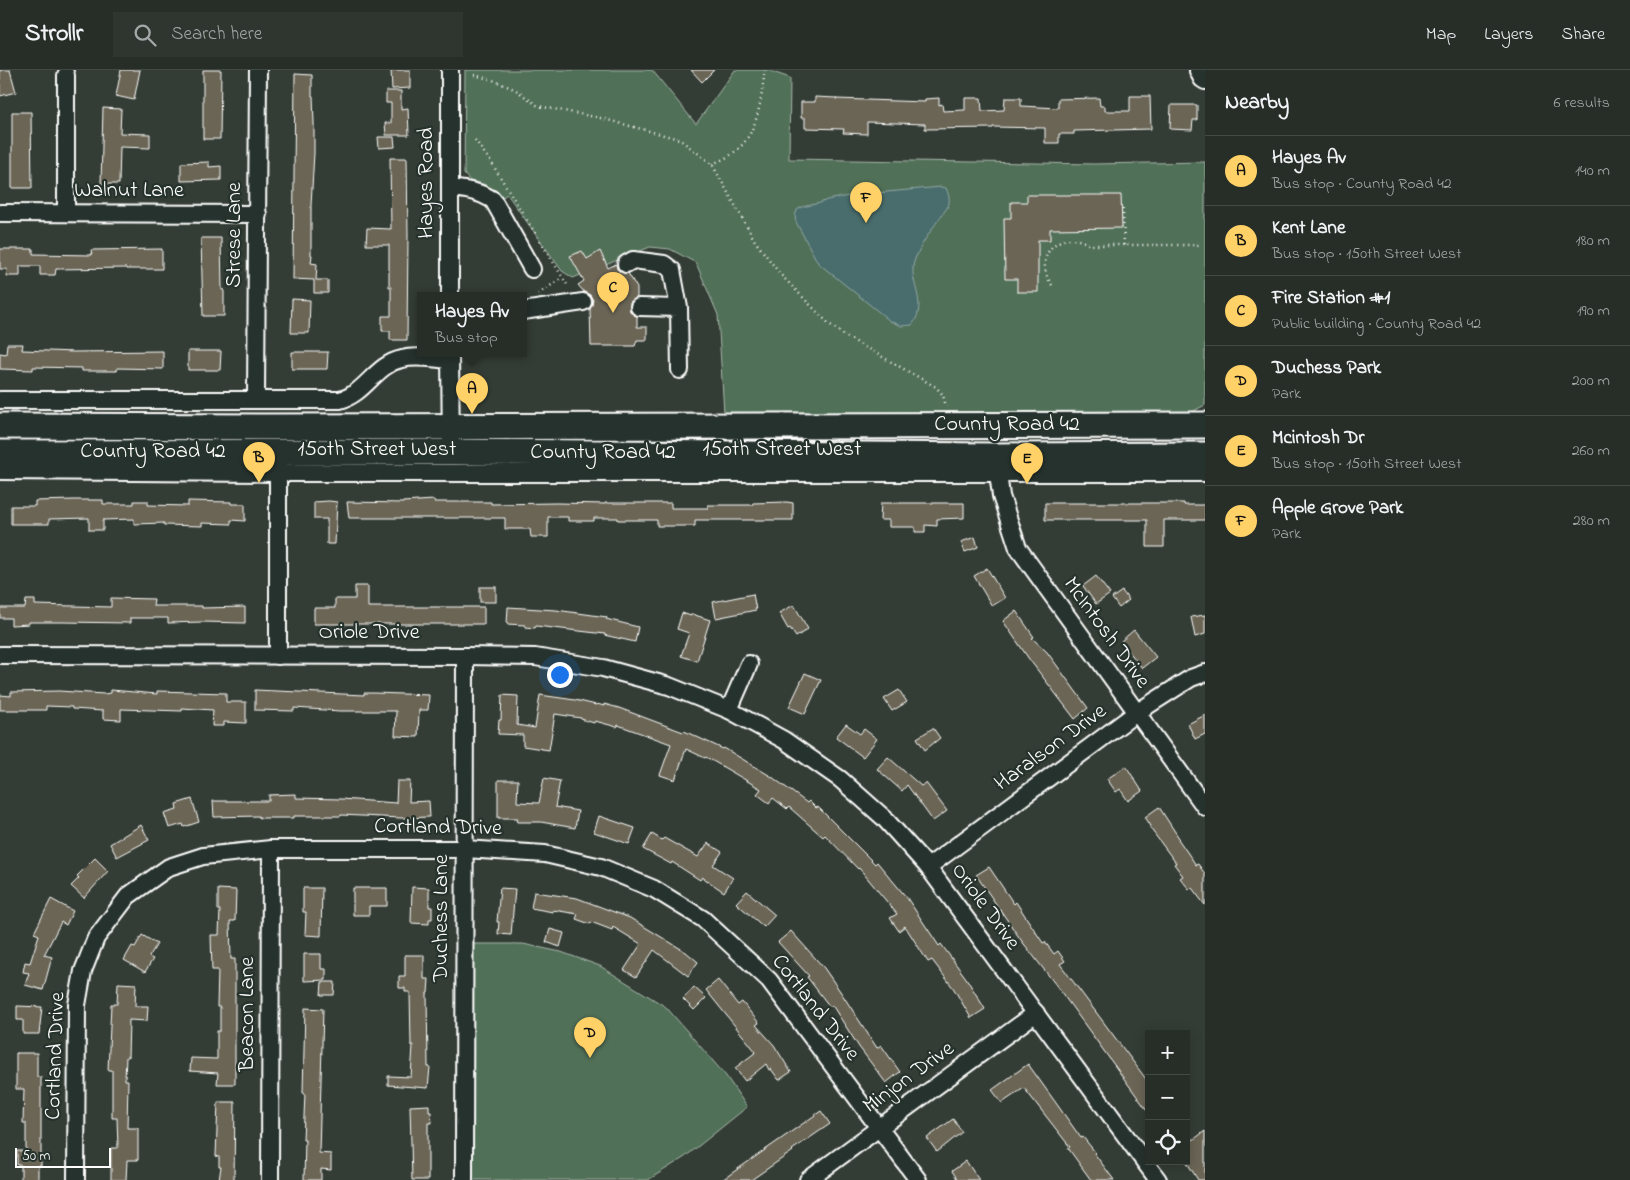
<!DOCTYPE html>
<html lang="en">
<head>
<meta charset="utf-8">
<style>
  :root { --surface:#272e28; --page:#2f3630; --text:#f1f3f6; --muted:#a4a8a8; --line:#434a45; --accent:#ffd166 }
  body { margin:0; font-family:"Indie Flower",sans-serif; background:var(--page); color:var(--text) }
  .controls { position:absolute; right:15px; bottom:15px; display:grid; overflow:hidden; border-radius:0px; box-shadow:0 2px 12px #0003 }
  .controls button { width:45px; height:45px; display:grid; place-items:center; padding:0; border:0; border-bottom:1px solid var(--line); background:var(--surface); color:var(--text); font:25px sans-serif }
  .scale { position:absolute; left:15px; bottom:12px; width:96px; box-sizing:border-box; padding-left:5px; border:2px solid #fff; border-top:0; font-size:14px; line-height:18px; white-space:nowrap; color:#fff; -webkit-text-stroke:4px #26332d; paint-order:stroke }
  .you { position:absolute; left:559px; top:604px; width:18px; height:18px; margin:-12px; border:4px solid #fff; border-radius:50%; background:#1a73e8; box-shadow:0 0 0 8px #1a73e833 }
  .badge { display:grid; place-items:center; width:32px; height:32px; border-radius:50%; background:var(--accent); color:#111; font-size:16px; font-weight:700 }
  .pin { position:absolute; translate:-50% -41px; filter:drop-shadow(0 1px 2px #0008) }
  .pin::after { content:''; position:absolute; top:26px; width:18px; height:15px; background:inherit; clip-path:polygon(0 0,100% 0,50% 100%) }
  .popup { position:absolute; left:417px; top:222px; width:110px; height:65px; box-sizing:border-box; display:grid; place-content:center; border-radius:0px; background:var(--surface); filter:drop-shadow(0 1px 4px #0005); font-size:16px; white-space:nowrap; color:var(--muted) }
  .popup b { font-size:19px; color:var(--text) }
  .popup::after { content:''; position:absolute; left:50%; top:100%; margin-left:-10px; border:10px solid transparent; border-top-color:var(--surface) }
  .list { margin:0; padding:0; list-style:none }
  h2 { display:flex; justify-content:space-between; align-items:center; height:65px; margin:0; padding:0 20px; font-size:21px }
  h2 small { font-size:16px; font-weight:400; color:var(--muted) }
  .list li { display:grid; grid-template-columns:32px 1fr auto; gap:15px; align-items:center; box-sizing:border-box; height:70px; padding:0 20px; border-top:1px solid var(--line) }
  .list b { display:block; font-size:19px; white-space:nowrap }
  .list p { margin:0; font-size:16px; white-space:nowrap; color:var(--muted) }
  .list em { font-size:16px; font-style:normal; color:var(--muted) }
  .icon { flex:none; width:28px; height:28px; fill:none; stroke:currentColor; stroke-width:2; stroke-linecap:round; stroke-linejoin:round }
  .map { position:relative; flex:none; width:1205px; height:1110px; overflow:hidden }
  header { display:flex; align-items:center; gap:30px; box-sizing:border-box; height:70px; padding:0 25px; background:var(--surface); border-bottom:1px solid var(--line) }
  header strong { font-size:24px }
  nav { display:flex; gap:28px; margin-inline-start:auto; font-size:18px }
  .search { width:350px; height:45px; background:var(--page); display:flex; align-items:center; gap:12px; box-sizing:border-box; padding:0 18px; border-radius:0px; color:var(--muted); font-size:19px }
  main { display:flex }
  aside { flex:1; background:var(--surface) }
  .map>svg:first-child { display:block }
  .green { fill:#517059; stroke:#a8b8ac }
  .water { fill:#486d6c; stroke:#91a7a7 }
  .building { fill:#6b6554; stroke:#fff }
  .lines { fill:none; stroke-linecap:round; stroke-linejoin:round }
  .minor-casing { stroke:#fff; stroke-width:20 }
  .highway-casing { stroke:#fff; stroke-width:29 }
  .path { stroke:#fff; stroke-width:2.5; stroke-dasharray:1 4; stroke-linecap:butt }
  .minor { stroke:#26332d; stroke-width:16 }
  .highway { stroke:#26332d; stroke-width:25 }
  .labels { text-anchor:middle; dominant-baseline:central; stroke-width:4.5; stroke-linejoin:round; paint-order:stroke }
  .street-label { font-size:22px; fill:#fff; stroke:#26332d }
</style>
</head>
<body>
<header>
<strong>Strollr</strong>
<div class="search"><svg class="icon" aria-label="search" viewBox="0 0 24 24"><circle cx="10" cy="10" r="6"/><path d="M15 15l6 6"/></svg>Search here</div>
<nav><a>Map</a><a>Layers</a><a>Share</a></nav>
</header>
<main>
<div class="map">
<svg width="1205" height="1110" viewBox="0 0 1205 1110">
  <rect width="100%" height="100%" fill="#343d35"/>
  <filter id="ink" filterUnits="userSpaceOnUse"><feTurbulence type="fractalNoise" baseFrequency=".02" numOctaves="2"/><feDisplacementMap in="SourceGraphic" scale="10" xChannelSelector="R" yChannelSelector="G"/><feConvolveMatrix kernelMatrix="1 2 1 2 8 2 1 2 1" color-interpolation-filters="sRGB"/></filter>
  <g filter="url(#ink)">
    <g class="green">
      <path d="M465 0H652L696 54 735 0H767L790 8 789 89 1094 94 1205 92V335L1190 343H724L718 245 696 193 670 179 650 177 573 208 562 201 507 124 500 129C491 115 485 114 470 111L464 104Z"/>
      <polygon points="470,874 523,874 561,882 600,896 666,937 726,1006 747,1037 685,1087 648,1110 471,1110"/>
    </g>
    <path class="water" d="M941 117 946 118C948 123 950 128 949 133 948 138 942 144 939 149 930 162 921 174 915 189 906 211 930 232 912 255L901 256 890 251 818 193 796 152 795 146 797 140 802 137 820 133 827 130 854 125Z"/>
    <g class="building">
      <polygon points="0,0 10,0 16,22 0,26"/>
      <polygon points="121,0 140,0 134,30 116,26"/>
      <polygon points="203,0 221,0 220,69 203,69"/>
      <polygon points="391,0 410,0 410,18 392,19"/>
      <polygon points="691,0 714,0 702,12"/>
      <polygon points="295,4 312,5 312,26 313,26 314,53 314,83 311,135 311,185 312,185 311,193 317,194 316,210 328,210 328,223 314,223 314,210 293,209"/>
      <polygon points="386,21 401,21 401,39 408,38 409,65 386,65 385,53 391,53 391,33 386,33"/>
      <polygon points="1130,26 1150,26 1151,59 1074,61 1074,64 1059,64 1059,73 1045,73 1045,58 993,57 993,58 925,59 925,54 867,52 867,64 843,63 844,59 805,58 805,48 801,48 801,32 815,32 815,27 836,28 836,29 925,32 925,29 939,28 939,35 942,34 943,41 965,40 965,28 981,28 982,41 1004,40 1005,28 1021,28 1021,36 1058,38 1058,29 1099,28 1100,36 1105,36 1105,41 1130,41"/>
      <polygon points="1171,35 1197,35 1197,50 1193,50 1192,60 1170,59"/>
      <polygon points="103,38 121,39 120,63 150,64 150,78 120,77 119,114 101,114"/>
      <polygon points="12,42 31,42 32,118 12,118"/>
      <polygon points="378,67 394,67 395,77 379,78"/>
      <polygon points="390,88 407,88 408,166 407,270 390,270 390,261 382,261 382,246 391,246 391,217 389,217 389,175 366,175 367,158 391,159"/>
      <polygon points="209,92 209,97 221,96 221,110 181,111 181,93"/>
      <polygon points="1027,125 1121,125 1122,158 1050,159 1050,170 1038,170 1038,222 1017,222 1017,209 1005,209 1004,148 1011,148 1011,132 1027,132"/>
      <polygon points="201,168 221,168 222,220 224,220 224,246 203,246"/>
      <polygon points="0,179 33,179 33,184 92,185 91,180 162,179 162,199 126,199 126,198 56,199 55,205 40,205 40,196 20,196 20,206 6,206 7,199 0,199"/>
      <polygon points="582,181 587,189 600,181 608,198 616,194 617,199 621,202 628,203 637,218 637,228 630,232 630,241 637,246 637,257 647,257 647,270 637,270 635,276 591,276 590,239 592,235 593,230 590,225 584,222 578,215 584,211 570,186"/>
      <polygon points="292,229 310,230 309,263 291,263"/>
      <polygon points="7,274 23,274 22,280 74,282 163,281 163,299 117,298 117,301 82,301 82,298 33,297 33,300 0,299 0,283 6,284"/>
      <polygon points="188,281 221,281 220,300 188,300"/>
      <polygon points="292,282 328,282 327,299 292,299"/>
      <polygon points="74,430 103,430 103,434 134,434 134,431 148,431 148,435 188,436 188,431 231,432 231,434 245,434 245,451 231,450 231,454 202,453 202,456 164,455 164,453 134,454 134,449 103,450 103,460 89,460 89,448 49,449 49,454 11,454 11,436 35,436 35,431"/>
      <polygon points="434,430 434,432 491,432 491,434 557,433 605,434 605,433 671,433 671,438 708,438 708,435 752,435 753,433 787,432 793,433 793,450 695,450 695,456 657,456 657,450 618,450 618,448 594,448 594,451 568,451 568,447 548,447 548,467 531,467 530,459 505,459 505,448 349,448 347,432 403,433 403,432"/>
      <polygon points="329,431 337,432 335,474 327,474 327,449 314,449 314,432"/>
      <polygon points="881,433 964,433 964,448 937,449 937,456 925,455 925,462 915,462 915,457 889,457 889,450 880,450"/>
      <polygon points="1045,433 1184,433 1184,435 1205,435 1205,450 1164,450 1164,477 1147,477 1147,450 1045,450"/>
      <polygon points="975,467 978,477 965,482 961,472"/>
      <polygon points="987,498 1005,528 992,536 974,506"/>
      <polygon points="1096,506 1110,524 1096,534 1083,516"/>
      <polygon points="355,516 368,516 368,537 484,537 484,554 314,554 314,538 335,538 335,529 355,529"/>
      <rect x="480" y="517" width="16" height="15"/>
      <polygon points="1122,521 1129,530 1119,538 1112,528"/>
      <polygon points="753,524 756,540 716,548 713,532"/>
      <polygon points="111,528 154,529 153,536 202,536 202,538 245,537 245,553 202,552 168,553 168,548 130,548 130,553 62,552 29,552 29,554 11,555 11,548 0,548 0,538 25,538 26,530 35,530 35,535 111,537"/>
      <polygon points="794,535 808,559 796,567 790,558 788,559 779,543"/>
      <polygon points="508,537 556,540 607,547 606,549 638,557 635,572 604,565 605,564 536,556 535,558 525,557 525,555 507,554"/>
      <polygon points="1016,541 1034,567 1032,568 1047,582 1088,638 1075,649 1029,589 1003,551"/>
      <polygon points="682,543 691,546 692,544 710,550 697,591 681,586 689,563 677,559"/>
      <polygon points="1205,545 1205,564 1195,567 1191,547"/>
      <polygon points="1134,560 1156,587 1142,598 1121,571"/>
      <polygon points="805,603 821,610 805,644 789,637"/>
      <polygon points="111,620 157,624 157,621 226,623 226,632 246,632 246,653 224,652 224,656 212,656 213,640 182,638 182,641 121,639 121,650 103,649 103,641 72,639 72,637 46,636 46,640 0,640 0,625 11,626 11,622 59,621 104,624 111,623"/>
      <polygon points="255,620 364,625 364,623 374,623 429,625 428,640 419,640 418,667 395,666 396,641 340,641 294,638 294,641 255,640"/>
      <polygon points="899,620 907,632 892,641 884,629"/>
      <polygon points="502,625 518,626 517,655 535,658 540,625 575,630 596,635 597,634 604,636 604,634 619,638 683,662 684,661 723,679 724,678 772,707 807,733 809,731 816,738 818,737 875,794 877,792 907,828 939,876 941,874 966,908 985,939 971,948 954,919 932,890 928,892 905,856 899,861 890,848 897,844 859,798 858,799 825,765 823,767 789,737 787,739 773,728 769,733 757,724 761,719 706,687 705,688 686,679 675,710 660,705 671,674 618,655 617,657 595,651 594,653 581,649 581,648 555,644 549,680 523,676 523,665 498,664 499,650 501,650"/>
      <polygon points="1205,645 1205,664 1195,669 1188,654"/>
      <polygon points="846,654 860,664 864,659 877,669 863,687 836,667"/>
      <polygon points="933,658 940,668 925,680 917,668"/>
      <polygon points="888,687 921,716 926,713 947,741 933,751 907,715 902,721 877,699"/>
      <polygon points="1126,696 1142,721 1128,731 1120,719 1116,722 1107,709"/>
      <polygon points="544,708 560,711 555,737 578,741 575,758 541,752 517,752 518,748 498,748 498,710 518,710 517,732 539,733"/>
      <polygon points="397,711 410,711 409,732 429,731 430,747 401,748 341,745 341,746 294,746 294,748 259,748 259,746 214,747 213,731 269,731 269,725 296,724 296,728 341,729 396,733"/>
      <polygon points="192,729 199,752 184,757 183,754 169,758 164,743 177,739 176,734"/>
      <polygon points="1159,737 1179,768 1178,769 1196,795 1198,794 1205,804 1205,835 1192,818 1189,819 1180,808 1183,806 1174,794 1176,793 1150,758 1151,756 1145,747"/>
      <polygon points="599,746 635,758 629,774 594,762"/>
      <polygon points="141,755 149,770 117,787 110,774"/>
      <polygon points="652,764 662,770 664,768 698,787 708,773 722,782 713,795 733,808 724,822 702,807 700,810 672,792 671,794 643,779"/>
      <polygon points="95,788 108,801 84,828 71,816 79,808 77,806"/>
      <polygon points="989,797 1014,834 1016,832 1043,873 1045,872 1054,884 1058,881 1065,891 1060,894 1149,1013 1149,1043 1056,915 1021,870 976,805"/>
      <polygon points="412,817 429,818 429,837 432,837 432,849 429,849 429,854 411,853"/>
      <polygon points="303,818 322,818 321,866 305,865 306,842 303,842"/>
      <polygon points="353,818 387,818 387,836 369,836 369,845 353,845"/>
      <polygon points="500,818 515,819 511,865 498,864 499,852 497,852"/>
      <polygon points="218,819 236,820 235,851 230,851 231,889 235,889 235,1014 217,1014 218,1003 190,1001 191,988 217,989 217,961 220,961 220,937 217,937 218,900 212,900 211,865 219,865 220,840 218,840"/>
      <polygon points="747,821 775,845 764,857 736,833"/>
      <polygon points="534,822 577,828 630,848 686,882 698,892 688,906 654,880 636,907 624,900 641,874 613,857 612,860 591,852 590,854 576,849 578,844 553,840 553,842 531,838"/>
      <polygon points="51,829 73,841 66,855 61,852 44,885 52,887 43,920 25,915 29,903 23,902 25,892 30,893 39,865 34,863"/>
      <polygon points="550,859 564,863 560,877 546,872"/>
      <polygon points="791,861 824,898 842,924 877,978 881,975 900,1002 886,1013 859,977 832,935 830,937 807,907 809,906 778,872"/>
      <polygon points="142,865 157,874 149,887 153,889 145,902 124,890 132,876 135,877"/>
      <polygon points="304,884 321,884 321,899 326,899 326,910 304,911"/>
      <polygon points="405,885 424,885 424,909 429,909 428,923 427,923 428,997 430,997 428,1018 388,1015 388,1006 411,1007 413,975 411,975 410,922 405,922 405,918 399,918 399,906 405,906"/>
      <polygon points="718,910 738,935 742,932 759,953 756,955 774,975 791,1002 779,1010 771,999 769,1000 766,994 745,1011 735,998 756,982 706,920"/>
      <polygon points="322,912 335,912 334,925 321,925"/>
      <polygon points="118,913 136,914 135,936 148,936 147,951 129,950 128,987 126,987 125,1010 128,1010 127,1058 138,1058 138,1090 127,1090 126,1110 111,1110 111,1078 118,1078 117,1048 112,1048 112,1000 108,1000 111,934 117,934"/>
      <polygon points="694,917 706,928 694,940 683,929"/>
      <polygon points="17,936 42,937 39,964 23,964 23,950 17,950"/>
      <polygon points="305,938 323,939 319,1083 331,1084 331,1100 321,1099 321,1110 304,1110 305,1070 303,1070 305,1023 303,1023"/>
      <polygon points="16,983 37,983 37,1007 41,1007 41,1096 38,1096 38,1110 21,1110 21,1095 17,1095 17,1081 26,1081 26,1053 23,1053 24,1019 16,1019"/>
      <polygon points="1028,994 1081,1068 1083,1067 1095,1082 1094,1083 1114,1110 1091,1110 1068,1078 1070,1077 1024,1018 1002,1033 992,1020"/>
      <polygon points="218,1032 235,1032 234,1110 219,1110 221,1097 219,1097 219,1087 216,1086"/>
      <polygon points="429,1035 429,1042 431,1042 432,1053 428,1053 428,1110 412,1110 410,1036"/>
      <polygon points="821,1041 830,1054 792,1080 793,1081 751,1110 722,1110"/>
      <polygon points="953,1049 962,1062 937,1082 927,1068"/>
      <polygon points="1186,1061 1193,1070 1205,1061 1205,1110 1198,1110 1186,1091"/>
      <polygon points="966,1091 979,1110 958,1110 952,1101"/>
    </g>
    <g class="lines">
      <defs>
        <g id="minor">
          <polyline points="1198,1 1202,9 1205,11"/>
          <path d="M450 118C466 120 479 121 493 130L532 199"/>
          <polyline points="0,143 258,144"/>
          <polyline points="66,143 66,5"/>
          <polyline points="626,194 633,190 664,194 672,200 679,238"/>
          <polyline points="450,225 450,0"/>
          <polyline points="639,237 679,238 680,300"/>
          <polyline points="523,241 583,232"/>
          <polyline points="450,283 451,382"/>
          <polyline points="256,329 258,0"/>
          <path d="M0 330H340C365 324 376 294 402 289 416 285 435 289 450 290"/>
          <polyline points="278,392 278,586"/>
          <polyline points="0,401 278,403 1205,403"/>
          <polyline points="998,403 1001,426 1018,478 1205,737"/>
          <polyline points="0,585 465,586 535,587 603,598 669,616 729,640 784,670 840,709 884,748 928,797 1158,1110"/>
          <polyline points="729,640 749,594"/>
          <polyline points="928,797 1136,643 1191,608 1205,603"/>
          <polyline points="76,1110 77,935 83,901 96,868 128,826 169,797 203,786 271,779 465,779 545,784 601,797 654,819 703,849 769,910 918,1110"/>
          <polyline points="270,1110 271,779"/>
          <polyline points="464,1110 465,586"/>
          <polyline points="808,1110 1036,943"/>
        </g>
        <g id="highway">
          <polyline points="0,356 265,357 1205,355"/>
          <polyline points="0,383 451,382 996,386 1205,385"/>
        </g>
      </defs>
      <use href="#minor" class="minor-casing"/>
      <use href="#highway" class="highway-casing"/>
      <g class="path">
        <polyline points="474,5 493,10 516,20 538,36 600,48 679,69 712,94 755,171 780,204 828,253 845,266 936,317 943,325 946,337"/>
        <polyline points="475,70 491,92 568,216"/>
        <path d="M712 94C719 91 727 88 733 83 759 65 761 28 765 0"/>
        <polyline points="1123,139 1124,175"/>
        <path d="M1052 215C1031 186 1060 156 1090 175H1202"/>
        <polyline points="538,224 562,208"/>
      </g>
      <use href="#minor" class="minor"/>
      <use href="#highway" class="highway"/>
    </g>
  </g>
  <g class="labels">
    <g class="street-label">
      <text transform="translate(427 113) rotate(-90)">Hayes Road</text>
      <text x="129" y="121">Walnut Lane</text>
      <text transform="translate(235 165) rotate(-90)">Strese Lane</text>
      <text x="1007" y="355">County Road 42</text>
      <text x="377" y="380">150th Street West</text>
      <text x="782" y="380">150th Street West</text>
      <text x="153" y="382">County Road 42</text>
      <text x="603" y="383">County Road 42</text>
      <text x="369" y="563">Oriole Drive</text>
      <text transform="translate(1106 563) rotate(54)">McIntosh Drive</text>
      <text transform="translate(1051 678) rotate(-36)">Haralson Drive</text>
      <text transform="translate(438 758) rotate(1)">Cortland Drive</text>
      <text transform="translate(985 837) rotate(54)">Oriole Drive</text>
      <text transform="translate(442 848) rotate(-90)">Duchess Lane</text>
      <text transform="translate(815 938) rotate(52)">Cortland Drive</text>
      <text transform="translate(248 944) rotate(-90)">Beacon Lane</text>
      <text transform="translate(56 986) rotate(-88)">Cortland Drive</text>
      <text transform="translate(909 1008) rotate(-36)">Minjon Drive</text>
    </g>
  </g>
</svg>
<div class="controls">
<button>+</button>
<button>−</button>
<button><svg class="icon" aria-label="locate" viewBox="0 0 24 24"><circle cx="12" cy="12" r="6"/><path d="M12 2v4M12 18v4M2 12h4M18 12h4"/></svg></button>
</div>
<div class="scale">50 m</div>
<div class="you"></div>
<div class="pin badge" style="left:472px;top:344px">A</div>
<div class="popup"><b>Hayes Av</b>Bus stop</div>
<div class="pin badge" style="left:259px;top:413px">B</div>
<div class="pin badge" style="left:613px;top:243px">C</div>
<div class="pin badge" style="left:590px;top:988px">D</div>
<div class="pin badge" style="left:1027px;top:414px">E</div>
<div class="pin badge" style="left:866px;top:153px">F</div>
</div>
<aside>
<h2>Nearby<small>6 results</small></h2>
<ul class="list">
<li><span class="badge">A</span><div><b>Hayes Av</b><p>Bus stop · County Road 42</p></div><em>140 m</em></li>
<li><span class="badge">B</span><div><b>Kent Lane</b><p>Bus stop · 150th Street West</p></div><em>180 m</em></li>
<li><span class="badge">C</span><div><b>Fire Station #1</b><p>Public building · County Road 42</p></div><em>190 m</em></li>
<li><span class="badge">D</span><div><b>Duchess Park</b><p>Park</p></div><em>200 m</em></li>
<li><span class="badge">E</span><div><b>Mcintosh Dr</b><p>Bus stop · 150th Street West</p></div><em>260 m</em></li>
<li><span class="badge">F</span><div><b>Apple Grove Park</b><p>Park</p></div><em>280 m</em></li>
</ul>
</aside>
</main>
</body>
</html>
